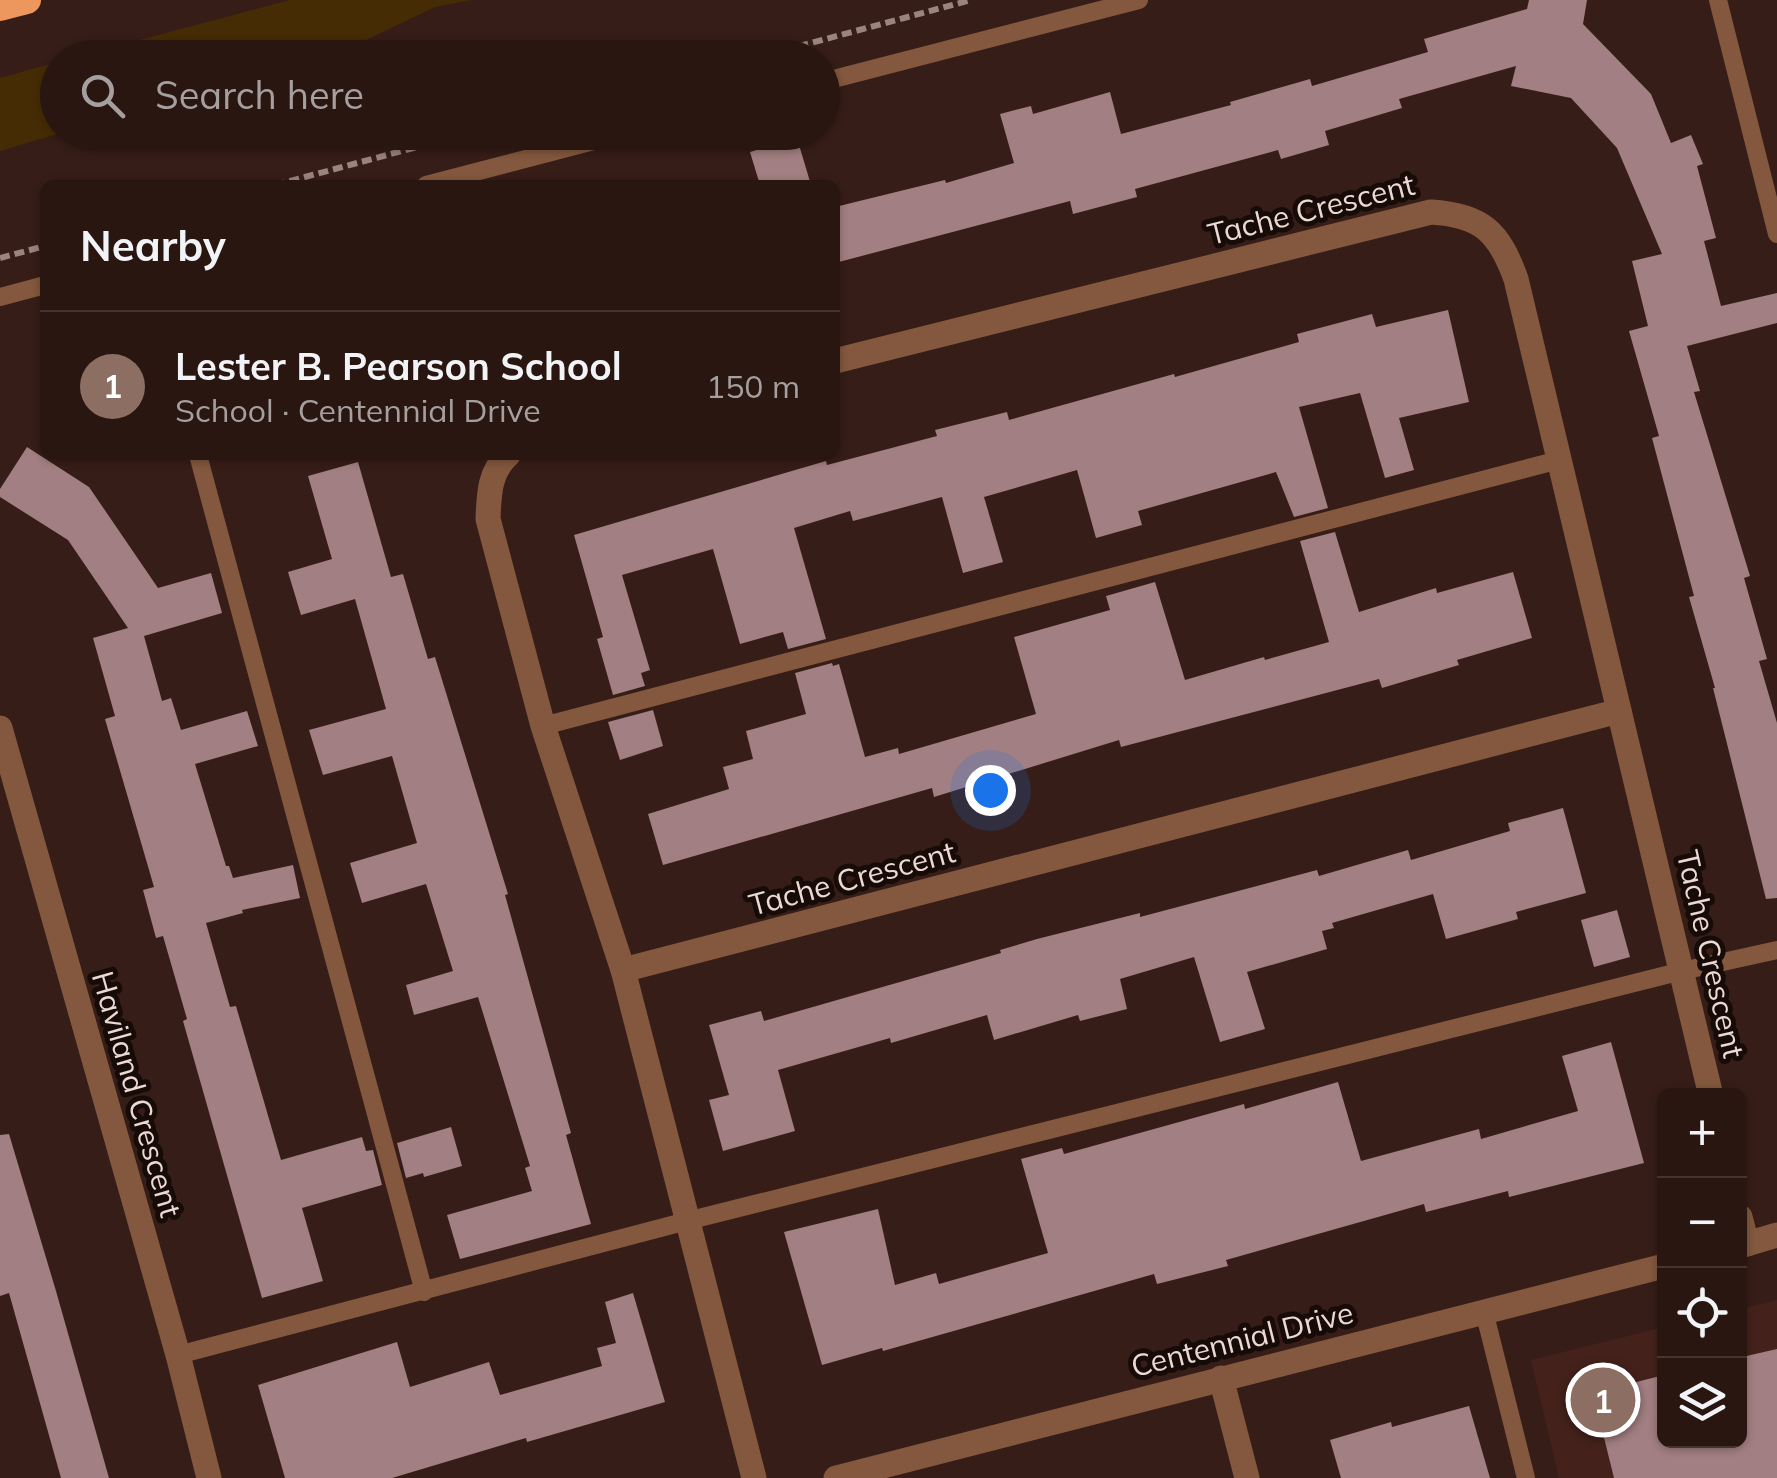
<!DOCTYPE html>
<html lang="en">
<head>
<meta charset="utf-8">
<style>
  :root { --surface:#291611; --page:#35231f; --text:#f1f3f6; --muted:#a59f9f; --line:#453531; --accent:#0f766e }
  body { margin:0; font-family:Mulish,sans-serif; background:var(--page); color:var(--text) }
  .controls { position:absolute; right:30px; bottom:30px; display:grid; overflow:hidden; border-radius:15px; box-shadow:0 2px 8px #0004 }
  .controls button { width:90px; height:90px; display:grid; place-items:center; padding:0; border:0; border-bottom:2px solid var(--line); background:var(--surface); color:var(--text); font:50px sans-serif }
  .you { position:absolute; left:990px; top:790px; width:35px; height:35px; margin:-25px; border:8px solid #fff; border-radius:50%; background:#1a73e8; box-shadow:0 0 0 15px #1a73e833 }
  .badge { display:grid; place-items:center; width:65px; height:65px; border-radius:50%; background:var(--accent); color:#fff; font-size:32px; font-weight:700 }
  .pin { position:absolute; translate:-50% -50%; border:5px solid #fff; box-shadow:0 2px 10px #0006 }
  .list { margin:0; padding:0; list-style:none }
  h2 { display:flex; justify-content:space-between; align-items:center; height:130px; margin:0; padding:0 40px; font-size:42px }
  h2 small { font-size:32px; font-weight:400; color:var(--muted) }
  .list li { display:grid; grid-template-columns:65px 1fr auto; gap:30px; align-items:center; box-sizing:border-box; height:150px; padding:0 40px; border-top:2px solid var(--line) }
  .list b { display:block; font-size:38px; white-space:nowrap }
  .list p { margin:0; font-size:32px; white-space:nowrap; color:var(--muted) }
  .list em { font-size:32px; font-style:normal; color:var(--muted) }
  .icon { flex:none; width:55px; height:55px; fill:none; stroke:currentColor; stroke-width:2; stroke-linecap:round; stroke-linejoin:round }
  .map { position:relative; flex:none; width:1777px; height:1478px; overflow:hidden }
  .search { position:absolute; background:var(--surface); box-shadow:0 2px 8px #0004; left:40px; top:40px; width:800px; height:110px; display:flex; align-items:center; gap:25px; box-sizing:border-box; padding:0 35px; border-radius:55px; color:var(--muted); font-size:38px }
  .panel { position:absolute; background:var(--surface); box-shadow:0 2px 8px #0004; left:40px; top:180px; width:800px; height:280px; border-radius:15px }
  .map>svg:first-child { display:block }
  .built { fill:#44221b }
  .green { fill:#462c04 }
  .building { fill:#a27f82 }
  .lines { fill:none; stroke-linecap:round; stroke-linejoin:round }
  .path { stroke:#9a847e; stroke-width:6; stroke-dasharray:10 5; stroke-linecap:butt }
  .service { stroke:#83583e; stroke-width:18 }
  .minor { stroke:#83583e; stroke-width:25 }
  .trunk { stroke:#ed965e; stroke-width:28 }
  .labels { text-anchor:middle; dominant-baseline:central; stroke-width:10; stroke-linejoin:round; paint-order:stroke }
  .street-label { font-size:30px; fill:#ecd9d4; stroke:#170b08 }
</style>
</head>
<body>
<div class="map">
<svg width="1777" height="1478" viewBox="0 0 1777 1478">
  <rect width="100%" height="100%" fill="#371d17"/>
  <polygon class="built" points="1777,1300 1777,1478 1559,1478 1531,1360 1664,1327 1664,1440 1740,1440 1740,1309"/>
  <g class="green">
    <polygon points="290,0 471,0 435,7 362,42 321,57 76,57"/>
    <polygon points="57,62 60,133 0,151 0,78"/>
  </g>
  <g class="building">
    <polygon points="1529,0 1587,0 1583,24 1651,94 1671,143 1691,135 1703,164 1697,166 1716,238 1704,241 1721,306 1777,293 1777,323 1687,346 1700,391 1694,392 1750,576 1744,578 1767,659 1759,661 1777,723 1777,898 1766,899 1713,688 1715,688 1689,597 1694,596 1652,438 1659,436 1629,331 1648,326 1632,261 1662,254 1617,148 1571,98 1511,86 1516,66 1399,99 1402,108 1325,131 1329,145 1281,159 1278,150 1135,189 1137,197 1073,214 1070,201 835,263 835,207 945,180 946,183 1014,163 1000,114 1031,106 1033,114 1110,92 1121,134 1231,105 1230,102 1310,79 1312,86 1428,52 1424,39 1527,9"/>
    <polygon points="797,138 811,185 760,185 750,152"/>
    <polygon points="1448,310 1469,402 1399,418 1414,470 1385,478 1360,393 1299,407 1328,508 1294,517 1276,472 1138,511 1142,525 1096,538 1077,470 984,497 1003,562 963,573 942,497 853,521 850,511 794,528 826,639 788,649 783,632 740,644 713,549 622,575 650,670 641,673 645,686 613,695 597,639 603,637 574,535 826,461 827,465 937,436 935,430 1007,412 1009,420 1174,374 1175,377 1299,342 1297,334 1372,314 1376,327"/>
    <polygon points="27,447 89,487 158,588 211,573 222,613 144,636 162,701 171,698 181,730 247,711 258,746 195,764 226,866 229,866 233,878 293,865 300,898 242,910 243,913 206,923 230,1007 236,1006 281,1160 362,1137 366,1151 373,1150 382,1185 302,1208 323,1281 262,1298 183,1021 187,1019 163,936 156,938 143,890 154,887 105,719 115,716 93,638 128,628 68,540 0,497 0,489"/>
    <polygon points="358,462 391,577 403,574 428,659 435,657 508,894 505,895 571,1133 566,1135 591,1224 460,1259 447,1215 532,1191 525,1168 530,1166 478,997 414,1015 406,985 453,971 426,884 362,903 350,863 417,843 392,756 323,775 309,730 386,709 355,599 301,615 288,572 332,559 308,476"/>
    <polygon points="1335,532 1359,612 1436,588 1437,593 1513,572 1532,638 1457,660 1459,665 1382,688 1379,679 1121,747 1119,740 934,797 932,788 663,865 648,814 729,789 723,767 753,759 746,731 806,714 795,673 832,663 833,666 839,664 865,757 898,748 899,754 1036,714 1014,637 1110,610 1106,596 1155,582 1185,680 1264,657 1265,660 1329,642 1300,541"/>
    <polygon points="653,710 663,746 620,760 608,722"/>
    <polygon points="1563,808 1586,893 1516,912 1518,919 1446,939 1433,894 1332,923 1334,928 1322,931 1327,949 1247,972 1265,1029 1220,1042 1194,957 1120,979 1127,1009 1080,1021 1078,1015 994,1040 987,1015 891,1043 890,1038 778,1070 795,1131 723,1151 709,1100 729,1095 709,1025 761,1011 764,1021 1001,953 1000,950 1037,939 1140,913 1140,917 1317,870 1319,876 1408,850 1411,860 1510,831 1508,823"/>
    <polygon points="1617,910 1630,957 1594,967 1581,920"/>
    <polygon points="1611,1042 1644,1163 1509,1197 1508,1191 1426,1212 1424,1204 1226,1260 1228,1266 1157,1284 1154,1274 883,1351 882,1348 822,1365 784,1232 878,1209 895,1285 936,1273 939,1284 1048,1253 1021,1159 1062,1148 1064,1154 1244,1104 1245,1109 1338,1082 1361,1161 1479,1129 1481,1139 1578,1111 1562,1056"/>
    <polygon points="451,1127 462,1166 424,1177 423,1173 406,1178 397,1143"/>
    <polygon points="9,1134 56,1291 109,1478 61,1478 9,1293 0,1296 0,1135"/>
    <polygon points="633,1293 665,1402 527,1442 526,1438 392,1478 285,1478 258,1385 397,1342 410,1387 489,1362 500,1395 602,1366 597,1348 616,1343 605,1302"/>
    <polygon points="1777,1349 1777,1478 1614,1478 1593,1393 1664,1375 1664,1440 1740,1440 1740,1378 1746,1376 1742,1357"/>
    <polygon points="1469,1406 1490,1478 1341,1478 1330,1440 1391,1422 1392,1427"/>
  </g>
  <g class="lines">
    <g class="path">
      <polyline points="755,58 971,0"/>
      <polyline points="275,185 473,132"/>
      <polyline points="0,258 45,246"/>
    </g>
    <g class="service">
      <polyline points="1718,0 1777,234"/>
      <polyline points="822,82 1139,0"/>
      <polyline points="426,185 628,132"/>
      <polyline points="0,297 45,285"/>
      <polyline points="198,455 424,1292"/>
      <polyline points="543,726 1559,460"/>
      <polyline points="1484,1311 1526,1478"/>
      <polyline points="178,1355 687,1221 1682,971 1777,950"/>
    </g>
    <g class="minor">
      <path d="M835 361 1431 212C1482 215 1499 232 1516 279L1711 1096"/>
      <path d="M508 455C489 472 489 495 488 519L543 726 623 970 754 1478"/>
      <polyline points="0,728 178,1355 209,1478"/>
      <polyline points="623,970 1619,711"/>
      <polyline points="1740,1217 1747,1244"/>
      <polyline points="1740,1246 1777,1235"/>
      <polyline points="1221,1378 1247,1478"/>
      <polyline points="836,1478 1664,1266"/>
    </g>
    <polyline class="trunk" points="0,7 27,0"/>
  </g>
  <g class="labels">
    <g class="street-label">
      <text transform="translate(1311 209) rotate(-14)">Tache Crescent</text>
      <text transform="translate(852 878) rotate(-15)">Tache Crescent</text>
      <text transform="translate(1711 954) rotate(77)">Tache Crescent</text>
      <text transform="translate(137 1094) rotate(74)">Haviland Crescent</text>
      <text transform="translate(1242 1339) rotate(-14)">Centennial Drive</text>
    </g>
  </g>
</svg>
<div class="controls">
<button>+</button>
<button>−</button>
<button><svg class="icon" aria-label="locate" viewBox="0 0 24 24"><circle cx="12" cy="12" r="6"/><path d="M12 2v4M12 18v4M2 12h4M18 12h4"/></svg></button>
<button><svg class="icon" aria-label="layers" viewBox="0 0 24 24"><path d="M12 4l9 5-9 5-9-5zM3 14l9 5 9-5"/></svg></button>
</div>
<div class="you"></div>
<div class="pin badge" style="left:1603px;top:1400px;background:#8d6e63">1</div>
<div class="search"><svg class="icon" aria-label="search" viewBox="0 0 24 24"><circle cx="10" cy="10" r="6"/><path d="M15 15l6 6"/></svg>Search here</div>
<section class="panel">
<h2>Nearby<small></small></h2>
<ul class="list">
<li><span class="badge" style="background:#8d6e63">1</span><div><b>Lester B. Pearson School</b><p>School · Centennial Drive</p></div><em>150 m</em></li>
</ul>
</section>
</div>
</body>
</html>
